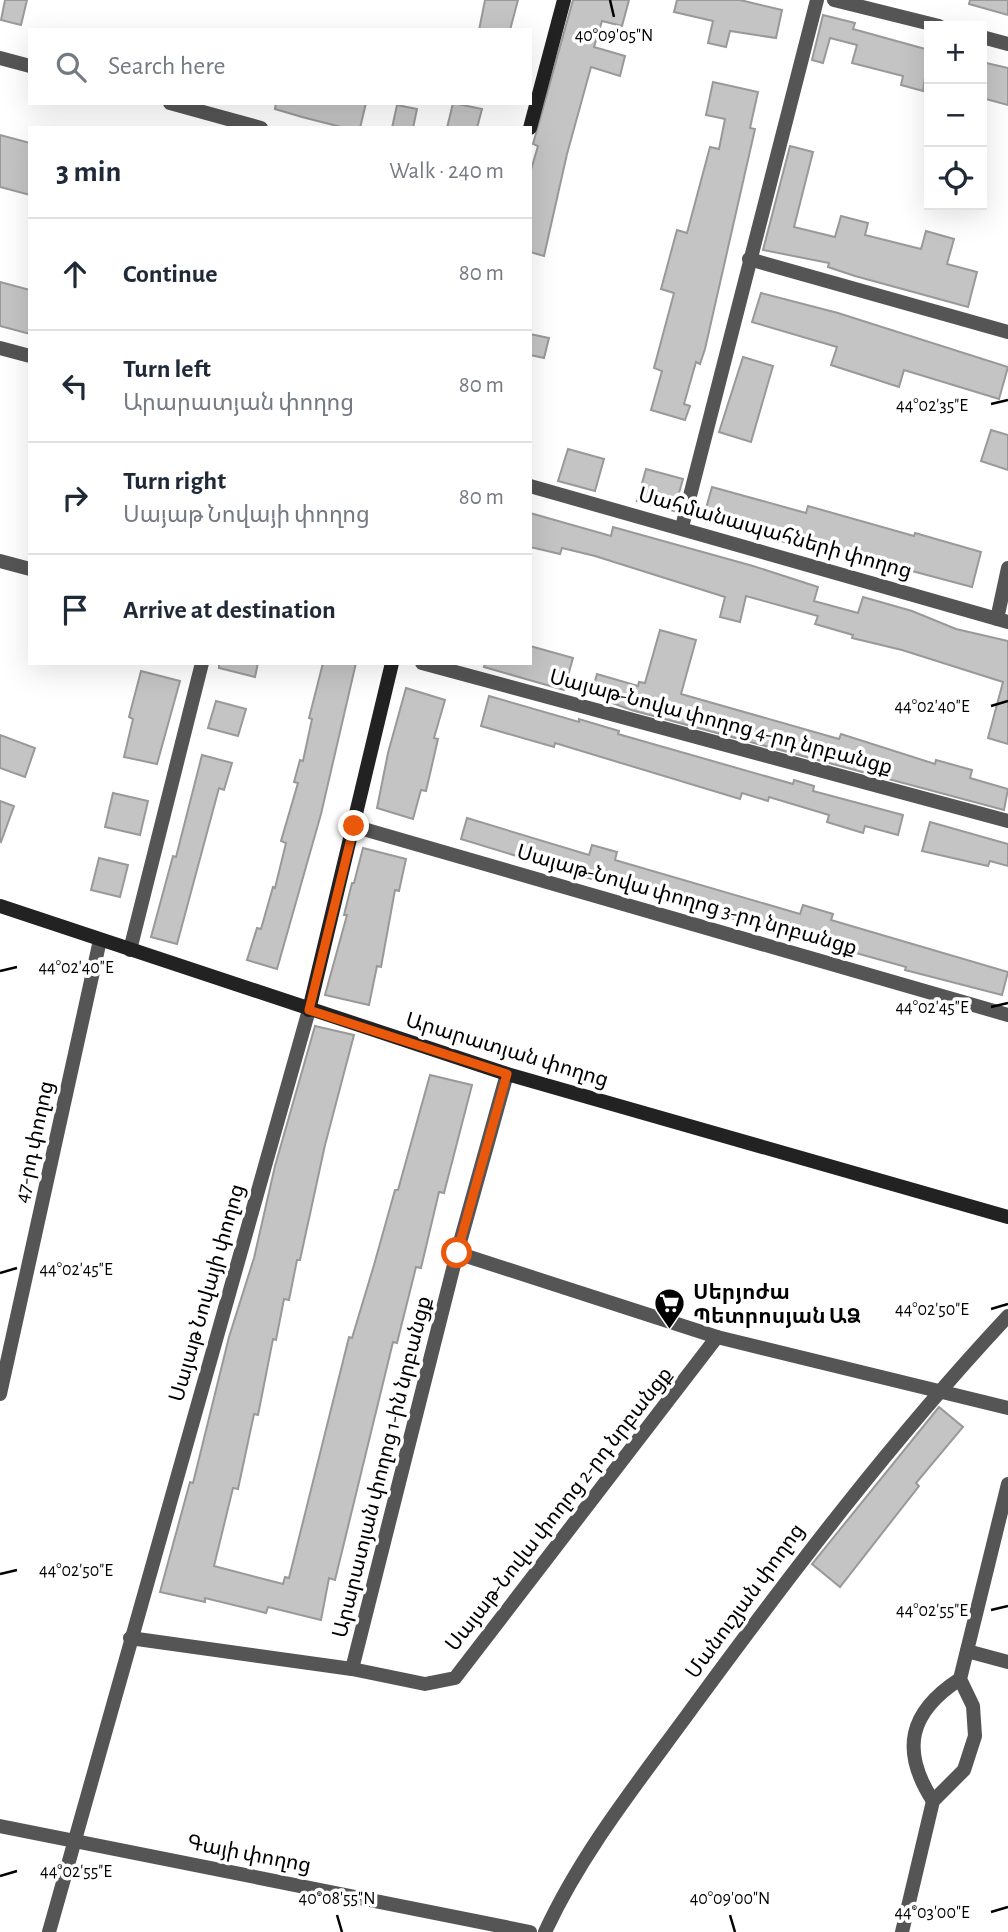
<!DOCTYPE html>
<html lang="en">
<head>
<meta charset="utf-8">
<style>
  :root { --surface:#fff; --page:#f2f2f3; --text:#1f2937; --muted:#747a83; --line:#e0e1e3 }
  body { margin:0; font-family:"Alegreya Sans","Noto Sans Armenian",sans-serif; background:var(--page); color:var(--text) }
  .controls { position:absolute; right:21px; top:21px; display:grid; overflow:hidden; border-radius:0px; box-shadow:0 7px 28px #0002 }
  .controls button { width:63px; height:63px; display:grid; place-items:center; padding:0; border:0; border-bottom:2px solid var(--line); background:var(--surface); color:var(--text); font:35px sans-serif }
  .stop { position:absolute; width:21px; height:21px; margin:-16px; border:5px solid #ea580c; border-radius:50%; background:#fff }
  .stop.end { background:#ea580c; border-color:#fff; box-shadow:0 2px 7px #0008 }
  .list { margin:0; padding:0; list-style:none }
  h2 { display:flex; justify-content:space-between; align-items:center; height:91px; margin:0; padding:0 28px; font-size:30px }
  h2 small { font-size:23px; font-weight:400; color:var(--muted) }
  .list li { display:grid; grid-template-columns:46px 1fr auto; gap:21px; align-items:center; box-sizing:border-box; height:112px; padding:0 28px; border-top:2px solid var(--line) }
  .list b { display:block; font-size:26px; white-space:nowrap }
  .list p { margin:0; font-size:23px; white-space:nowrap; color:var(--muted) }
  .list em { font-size:23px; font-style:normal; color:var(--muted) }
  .icon { flex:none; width:38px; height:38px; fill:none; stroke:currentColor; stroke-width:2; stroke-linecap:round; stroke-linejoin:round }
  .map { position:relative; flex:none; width:1008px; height:1932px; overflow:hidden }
  .search { position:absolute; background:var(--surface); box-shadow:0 7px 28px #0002; left:28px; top:28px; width:504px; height:77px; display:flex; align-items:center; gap:18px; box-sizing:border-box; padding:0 24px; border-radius:0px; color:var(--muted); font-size:26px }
  .panel { position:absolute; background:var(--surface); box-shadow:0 7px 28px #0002; left:28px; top:126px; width:504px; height:539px; border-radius:0px }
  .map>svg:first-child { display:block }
  .building { fill:#c4c4c4; stroke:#999; stroke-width:2 }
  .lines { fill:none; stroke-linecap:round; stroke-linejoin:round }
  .street { stroke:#555; stroke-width:14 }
  .secondary { stroke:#222; stroke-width:14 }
  .route { stroke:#ea580c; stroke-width:9 }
  .ticks { fill:none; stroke:#000; stroke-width:2.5 }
  .labels { text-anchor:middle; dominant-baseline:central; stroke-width:7; stroke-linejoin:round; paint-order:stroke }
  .street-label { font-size:21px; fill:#000; stroke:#fff }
  .poi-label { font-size:21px; font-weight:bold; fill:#000; stroke:#fff; text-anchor:start }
  .ticks-label { font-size:18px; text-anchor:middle; fill:#000; stroke:#fff; stroke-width:7; stroke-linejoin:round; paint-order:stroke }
</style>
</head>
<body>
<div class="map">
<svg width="1008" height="1932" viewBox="0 0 1008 1932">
  <rect width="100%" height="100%" fill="#fff"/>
  <g class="building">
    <polygon points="5,0 27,0 21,25 1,20"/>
    <polygon points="485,0 518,0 510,30 479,30"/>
    <polygon points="573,0 629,0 622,26 602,21 594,47 625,56 620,76 591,67 567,154 544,256 530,252 530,173 538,146 533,144"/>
    <polygon points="677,0 740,0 782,10 776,38 730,31 726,47 708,43 713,21 674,12"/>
    <polygon points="970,0 1008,0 1008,15 969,4"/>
    <polygon points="823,15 855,23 853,29 929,50 923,91 901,85 903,76 852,63 857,45 830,38 823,63 812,60"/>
    <polygon points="982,62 1008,68 1008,105 982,98"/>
    <polygon points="713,82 758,92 750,128 755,129 705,349 700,364 696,362 684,404 690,406 685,420 651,410 662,371 654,368 674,293 661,289 677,230 687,233 710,147 719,149 725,119 706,115"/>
    <polygon points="276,103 366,103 360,128 345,128 302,117 275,109"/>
    <polygon points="453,103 482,109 477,128 447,128"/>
    <polygon points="397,105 417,109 413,128 392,128"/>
    <polygon points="0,135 30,143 30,195 0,187"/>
    <polygon points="790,146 813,152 794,227 835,237 841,216 868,223 865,235 921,249 926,231 954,239 947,264 977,272 968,307 855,276 828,267 829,263 763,250"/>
    <polygon points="0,282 30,290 30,334 0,326"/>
    <polygon points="761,293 838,313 1008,367 999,399 904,370 899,387 831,365 837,347 752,322"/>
    <polygon points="530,334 549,338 544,358 530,355"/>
    <polygon points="743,357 773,366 751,442 719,432"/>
    <polygon points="991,430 1008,435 1008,470 981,461"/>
    <polygon points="568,449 604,459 595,491 558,481"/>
    <polygon points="646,469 683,479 674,511 637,501"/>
    <polygon points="712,487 806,513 808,506 914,536 915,533 981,552 972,587 893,566 858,558 857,560 796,543 795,545 703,519"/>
    <polygon points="530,513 611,536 613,527 753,566 818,587 814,601 858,613 863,597 912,611 956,629 1008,641 1008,744 988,738 1003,682 902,650 852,638 853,635 815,624 818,616 746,596 740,622 720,617 725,597 595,556 562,548 560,554 530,547"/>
    <polygon points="660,630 696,640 681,694 839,739 841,734 935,764 936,760 972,770 970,778 1008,789 1004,810 631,710 591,695 597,674 638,686 639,682 645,683"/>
    <polygon points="530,646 573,658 564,690 484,667 485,663 530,663"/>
    <polygon points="219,663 258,663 255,677 219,668"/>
    <polygon points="323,663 356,663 321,814 277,969 247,960 257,928 261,929 273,887 275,888 286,843 281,841 298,783 294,782 300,760 303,761 312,719 309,718"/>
    <polygon points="141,671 180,681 157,764 124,757 133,719 129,717"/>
    <polygon points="406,688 445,700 434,738 438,739 426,791 421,790 413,819 377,808 388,753"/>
    <polygon points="489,696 579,722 579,719 619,731 618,734 793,784 794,780 814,786 813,791 903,815 898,835 865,826 863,833 827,822 829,815 769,797 768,801 742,793 740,799 555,743 554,747 481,726"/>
    <polygon points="216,701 246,709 238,736 208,728"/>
    <polygon points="0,735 35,748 25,777 0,768"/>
    <polygon points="202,755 232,763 224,790 219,788 177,944 151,937 173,856 176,857"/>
    <polygon points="113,793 148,801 140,835 105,827"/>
    <polygon points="0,801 14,806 1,842 0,841"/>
    <polygon points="467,818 589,855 592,845 617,852 615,860 800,914 803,905 833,914 831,920 1008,972 1002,995 905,970 906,967 709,912 610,879 608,884 461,839"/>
    <polygon points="930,822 1008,844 1008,866 990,861 988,866 922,851"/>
    <polygon points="363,848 406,859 399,891 395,890 381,967 377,966 369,1005 325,995 347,915 344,915 352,883 354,883"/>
    <polygon points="99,858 128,865 120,897 91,890"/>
    <polygon points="315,1026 354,1035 325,1145 300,1260 297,1260 289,1300 284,1299 276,1340 273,1339 258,1415 254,1414 238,1489 233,1488 214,1566 283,1584 285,1577 289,1578 349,1337 352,1338 374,1265 395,1190 398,1190 430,1075 472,1085 444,1193 439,1192 421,1268 416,1267 397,1343 393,1342 335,1580 329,1578 321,1620 268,1607 266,1613 205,1598 205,1602 160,1592 190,1482 193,1483 229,1337 254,1258 275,1166"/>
    <polygon points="939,1407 963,1427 916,1483 919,1486 840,1587 812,1564"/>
  </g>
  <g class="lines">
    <g class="street">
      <polyline points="834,0 939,26"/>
      <polyline points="982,37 1008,44"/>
      <polyline points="0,58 30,66"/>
      <polyline points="170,103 261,128"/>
      <polyline points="749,259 1008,332"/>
      <polyline points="0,348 30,356"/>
      <polyline points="530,486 1008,622"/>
      <polyline points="682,527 817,0"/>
      <polyline points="0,561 30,569"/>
      <polyline points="997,619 1008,568"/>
      <polyline points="422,663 1008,821"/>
      <polyline points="353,826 1008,1015"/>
      <polyline points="130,950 202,663"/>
      <polyline points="457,1253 717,1337 1008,1408"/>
      <polyline points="0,1394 100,940"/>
      <polyline points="130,1638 352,1669 425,1684 455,1678 717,1337"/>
      <polyline points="967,1651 1008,1662"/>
      <polyline points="352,1669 457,1253 507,1074"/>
      <path d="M933 1801C900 1750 909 1712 960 1679"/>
      <polyline points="0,1826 530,1932"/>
      <polyline points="49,1932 309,1010"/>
      <path d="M545 1932C583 1850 640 1780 693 1707 792 1572 893 1439 1008 1316"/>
      <polyline points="902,1932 933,1801 964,1770 975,1736 973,1706 960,1679 1008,1484"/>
    </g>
    <g class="secondary">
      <polyline points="530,128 564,0"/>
      <polyline points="0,906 507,1074 1008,1217"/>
      <polyline points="309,1010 392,663"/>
    </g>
  </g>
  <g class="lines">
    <polyline class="route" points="354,826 309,1010 507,1074 457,1253"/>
  </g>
  <path class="ticks" d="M610 0 614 17M991 404 1008 400M991 706 1008 701M0 971 17 967M991 1007 1008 1003M0 1273 17 1268M991 1309 1008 1304M0 1574 17 1570M991 1610 1008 1606M0 1876 17 1871M991 1912 1008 1907M337 1915 342 1932M730 1915 735 1932"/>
  <defs>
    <symbol id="supermarket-pin" viewBox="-11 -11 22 30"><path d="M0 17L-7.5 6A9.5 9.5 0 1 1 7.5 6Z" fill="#000" stroke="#fff"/><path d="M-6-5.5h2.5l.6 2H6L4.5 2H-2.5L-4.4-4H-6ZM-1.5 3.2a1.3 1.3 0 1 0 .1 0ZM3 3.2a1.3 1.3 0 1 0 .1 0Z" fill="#fff"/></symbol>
  </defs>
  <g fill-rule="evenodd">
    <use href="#supermarket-pin" x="652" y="1286" width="35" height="47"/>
  </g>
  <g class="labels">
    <g class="street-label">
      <text transform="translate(775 533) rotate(16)">Սահմանապահների փողոց</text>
      <text transform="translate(721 722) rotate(15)">Սայաթ-Նովա փողոց 4-րդ նրբանցք</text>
      <text transform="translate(687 900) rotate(16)">Սայաթ-Նովա փողոց 3-րդ նրբանցք</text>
      <text transform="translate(507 1050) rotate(17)">Արարատյան փողոց</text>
      <text transform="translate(34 1142) rotate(-78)">47-րդ փողոց</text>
      <text transform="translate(207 1293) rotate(-74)">Սայաթ Նովայի փողոց</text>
      <text transform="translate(382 1467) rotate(-76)">Արարատյան փողոց 1-ին նրբանցք</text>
      <text transform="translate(559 1509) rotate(-52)">Սայաթ-Նովա փողոց 2-րդ նրբանցք</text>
      <text transform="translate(745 1601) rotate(-54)">Մանուշյան փողոց</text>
      <text transform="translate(249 1854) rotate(11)">Գայի փողոց</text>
    </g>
    <g class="poi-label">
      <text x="693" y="1292">Սերյոժա<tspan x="693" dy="24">Պետրոսյան ԱՁ</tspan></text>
    </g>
  </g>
  <g class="ticks-label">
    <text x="614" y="41">40°09'05"N</text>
    <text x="932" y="411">44°02'35"E</text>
    <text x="932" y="712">44°02'40"E</text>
    <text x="76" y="973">44°02'40"E</text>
    <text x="932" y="1013">44°02'45"E</text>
    <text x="76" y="1275">44°02'45"E</text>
    <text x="932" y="1315">44°02'50"E</text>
    <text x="76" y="1576">44°02'50"E</text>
    <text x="932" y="1616">44°02'55"E</text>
    <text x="76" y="1877">44°02'55"E</text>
    <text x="337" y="1904">40°08'55"N</text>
    <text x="730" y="1904">40°09'00"N</text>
    <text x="932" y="1918">44°03'00"E</text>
  </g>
</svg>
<div class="controls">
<button>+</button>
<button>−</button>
<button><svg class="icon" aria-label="locate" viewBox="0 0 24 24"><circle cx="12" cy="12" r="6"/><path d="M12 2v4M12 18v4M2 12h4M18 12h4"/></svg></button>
</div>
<div class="stop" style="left:457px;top:1253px"></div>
<div class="stop end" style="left:354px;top:826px"></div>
<div class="search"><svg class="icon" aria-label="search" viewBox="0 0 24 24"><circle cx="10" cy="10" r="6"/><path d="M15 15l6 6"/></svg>Search here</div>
<section class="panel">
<h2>3 min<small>Walk · 240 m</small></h2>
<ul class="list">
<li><svg class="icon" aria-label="ahead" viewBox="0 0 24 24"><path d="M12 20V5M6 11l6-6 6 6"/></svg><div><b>Continue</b></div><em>80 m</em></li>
<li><svg class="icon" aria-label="left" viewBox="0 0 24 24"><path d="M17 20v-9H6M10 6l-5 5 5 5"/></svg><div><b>Turn left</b><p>Արարատյան փողոց</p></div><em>80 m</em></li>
<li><svg class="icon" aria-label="right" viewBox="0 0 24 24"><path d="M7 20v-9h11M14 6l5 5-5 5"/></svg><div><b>Turn right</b><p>Սայաթ Նովայի փողոց</p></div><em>80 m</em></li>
<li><svg class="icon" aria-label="arrive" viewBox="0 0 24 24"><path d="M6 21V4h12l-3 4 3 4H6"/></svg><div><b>Arrive at destination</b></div></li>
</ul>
</section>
</div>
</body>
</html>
